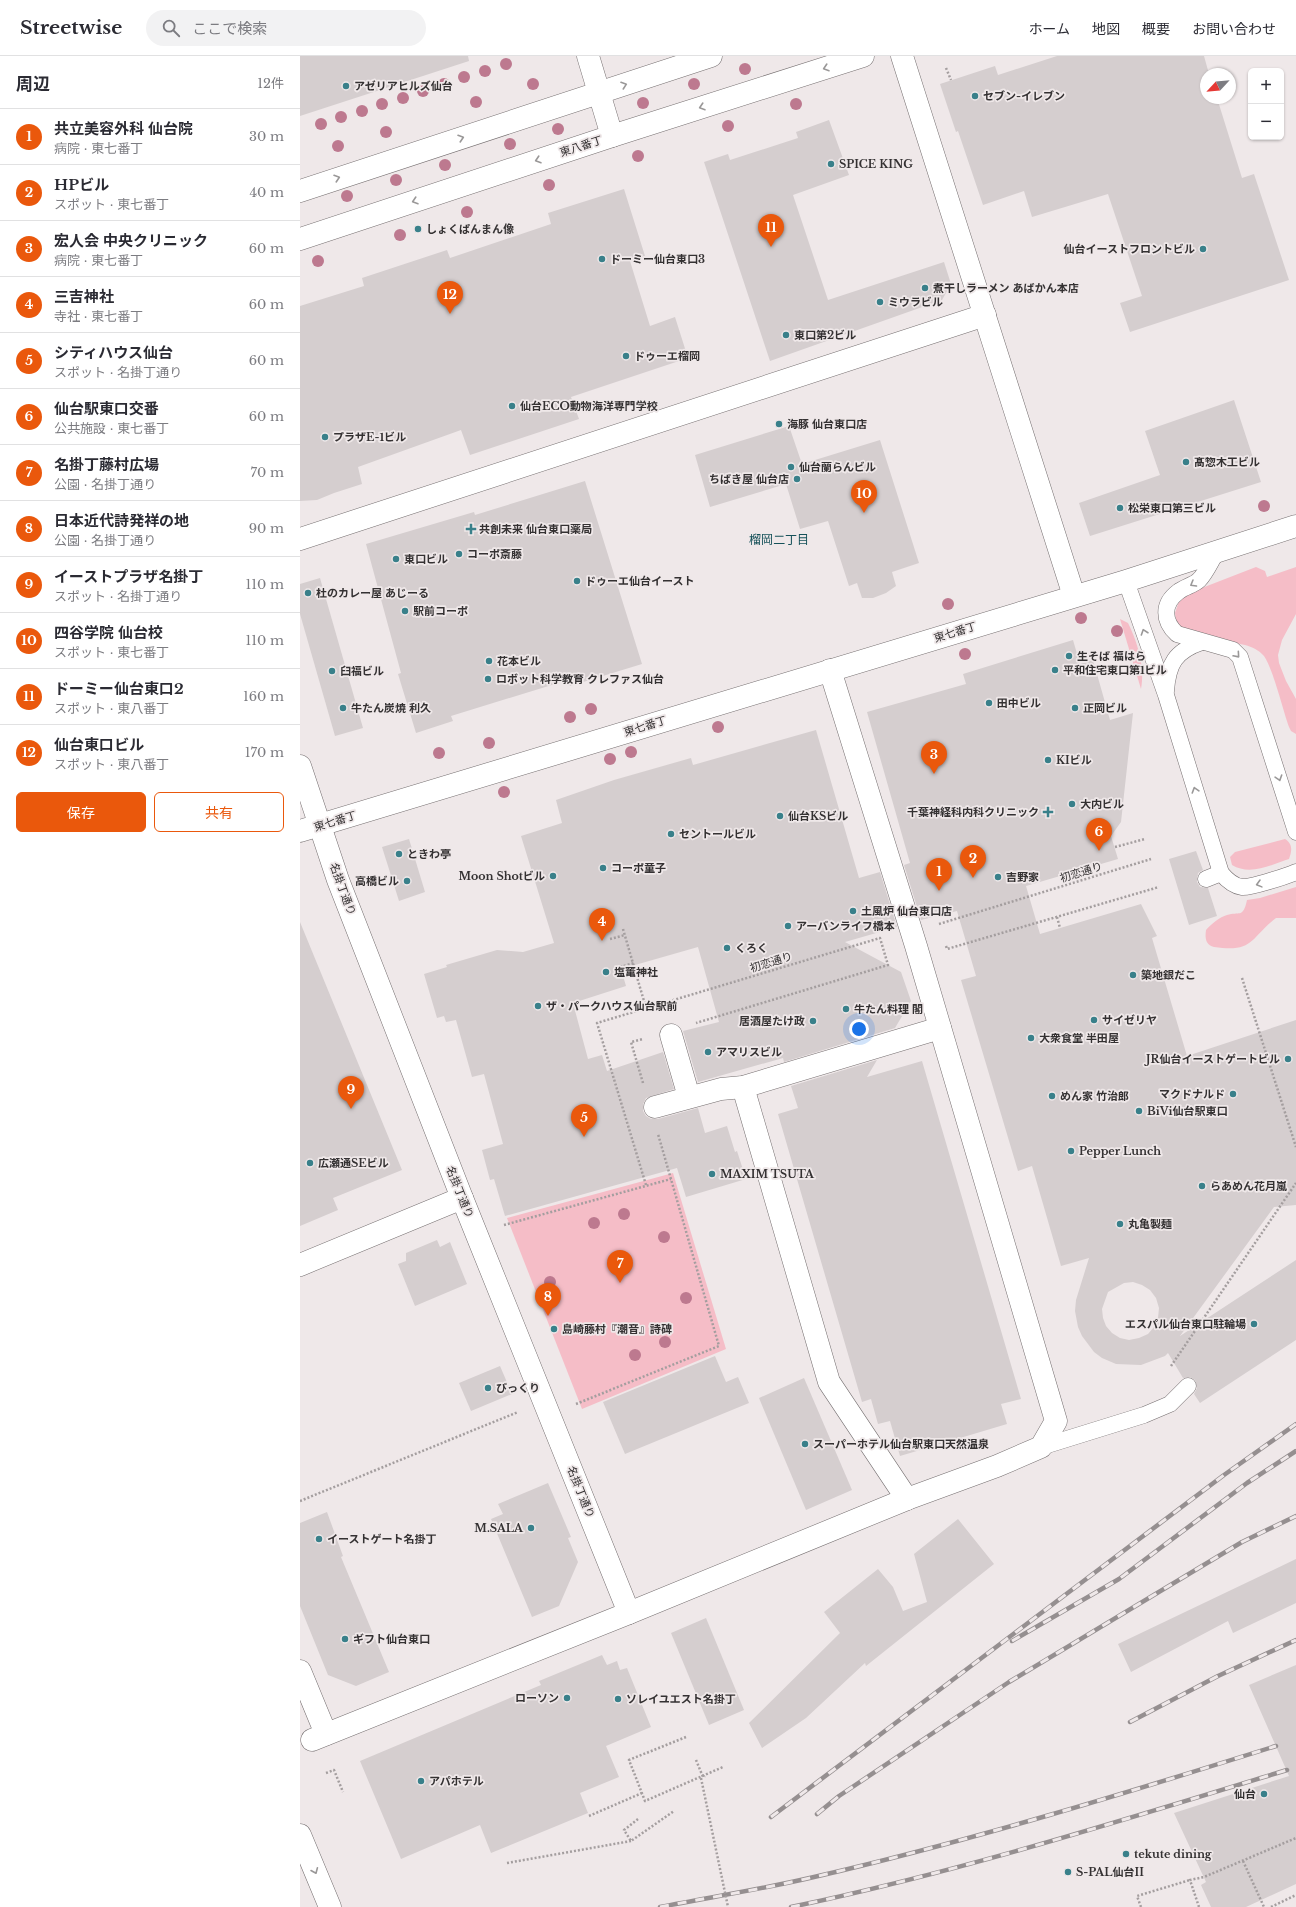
<!DOCTYPE html>
<html lang="ja">
<head>
<meta charset="utf-8">
<style>
  :root { --surface:#fff; --page:#f2f2f3; --text:#2b2b33; --muted:#7c7c81; --line:#e1e1e2; --accent:#ea580c }
  body { margin:0; font-family:"Libre Baskerville","Noto Sans JP",serif; background:var(--page); color:var(--text) }
  .controls { position:absolute; right:12px; top:12px; display:grid; overflow:hidden; border-radius:6px; box-shadow:0 1px 3px #0004 }
  .controls button { width:36px; height:36px; display:grid; place-items:center; padding:0; border:0; border-bottom:1px solid var(--line); background:var(--surface); color:var(--text); font:20px sans-serif }
  .compass { position:absolute; left:900px; top:12px; width:36px; height:36px; border-radius:50%; background:var(--surface); box-shadow:0 1px 3px #0004; rotate:244deg }
  .you { position:absolute; left:559px; top:973px; width:14px; height:14px; margin:-10px; border:3px solid #fff; border-radius:50%; background:#1a73e8; box-shadow:0 0 0 6px #1a73e833 }
  .badge { display:grid; place-items:center; width:26px; height:26px; border-radius:50%; background:var(--accent); color:#fff; font-size:13px; font-weight:700 }
  .pin { position:absolute; translate:-50% -33px; filter:drop-shadow(0 1px 2px #0008) }
  .pin::after { content:''; position:absolute; top:21px; width:14px; height:12px; background:inherit; clip-path:polygon(0 0,100% 0,50% 100%) }
  .list { margin:0; padding:0; list-style:none }
  h2 { display:flex; justify-content:space-between; align-items:center; height:52px; margin:0; padding:0 16px; font-size:17px }
  h2 small { font-size:13px; font-weight:400; color:var(--muted) }
  .list li { display:grid; grid-template-columns:26px 1fr auto; gap:12px; align-items:center; box-sizing:border-box; height:56px; padding:0 16px; border-top:1px solid var(--line) }
  .list b { display:block; font-size:15px; white-space:nowrap }
  .list p { margin:0; font-size:13px; white-space:nowrap; color:var(--muted) }
  .list em { font-size:13px; font-style:normal; color:var(--muted) }
  .actions { display:flex; gap:8px; padding:12px 16px }
  .actions a { flex:1; padding:9px 0; border:1px solid var(--accent); border-radius:6px; text-align:center; font-size:14px; color:var(--accent) }
  .actions .main { background:var(--accent); color:#fff }
  .icon { flex:none; width:22px; height:22px; fill:none; stroke:currentColor; stroke-width:2; stroke-linecap:round; stroke-linejoin:round }
  .map { position:relative; flex:none; width:996px; height:1851px; overflow:hidden }
  header { display:flex; align-items:center; gap:24px; box-sizing:border-box; height:56px; padding:0 20px; background:var(--surface); border-bottom:1px solid var(--line) }
  header strong { font-size:19px }
  nav { display:flex; gap:22px; margin-inline-start:auto; font-size:14px }
  .search { width:280px; height:36px; background:var(--page); display:flex; align-items:center; gap:10px; box-sizing:border-box; padding:0 14px; border-radius:22px; color:var(--muted); font-size:15px }
  main { display:flex }
  aside { flex:1; background:var(--surface) }
  .map>svg:first-child { display:block }
  .green { fill:#f5bdc7 }
  .building { fill:#d5cecf; fill-rule:evenodd }
  .lines { fill:none; stroke-linecap:round; stroke-linejoin:round }
  .service-casing { stroke:#756f70; stroke-width:17 }
  .minor-casing { stroke:#756f70; stroke-width:23 }
  .tertiary-casing { stroke:#756f70; stroke-width:23 }
  .path { stroke:#a49e9f; stroke-width:2.5; stroke-dasharray:2 2; stroke-linecap:butt }
  .service { stroke:#fff; stroke-width:16 }
  .minor { stroke:#fff; stroke-width:22 }
  .tertiary { stroke:#fff; stroke-width:22 }
  .rail-casing { stroke:#958f90; stroke-width:4.5 }
  .rail { stroke:#efe8e9; stroke-width:3; stroke-dasharray:9; stroke-linecap:butt }
  .path-bridge { stroke:#a49e9f; stroke-width:2.5; stroke-dasharray:2 2; stroke-linecap:butt }
  .tree { fill:#bd798f }
  .oneway { stroke:#9a9898 }
  .poi-dot { fill:#39808a; stroke:#efe8e9; stroke-width:1.5 }
  .labels { text-anchor:middle; dominant-baseline:central; stroke-width:3.5; stroke-linejoin:round; paint-order:stroke }
  .poi-label { font-size:11px; font-weight:bold; fill:#343132; stroke:#efe8e9; text-anchor:start }
  .street-label { font-size:11px; fill:#343132; stroke:#efe8e9 }
  .neighbourhood-label { font-size:12px; fill:#165159; stroke:#efe8e9 }
</style>
</head>
<body>
<header>
<strong>Streetwise</strong>
<div class="search"><svg class="icon" aria-label="search" viewBox="0 0 24 24"><circle cx="10" cy="10" r="6"/><path d="M15 15l6 6"/></svg>ここで検索</div>
<nav><a>ホーム</a><a>地図</a><a>概要</a><a>お問い合わせ</a></nav>
</header>
<main>
<aside>
<h2>周辺<small>12件</small></h2>
<ul class="list">
<li><span class="badge">1</span><div><b>共立美容外科 仙台院</b><p>病院 · 東七番丁</p></div><em>30 m</em></li>
<li><span class="badge">2</span><div><b>HPビル</b><p>スポット · 東七番丁</p></div><em>40 m</em></li>
<li><span class="badge">3</span><div><b>宏人会 中央クリニック</b><p>病院 · 東七番丁</p></div><em>60 m</em></li>
<li><span class="badge">4</span><div><b>三吉神社</b><p>寺社 · 東七番丁</p></div><em>60 m</em></li>
<li><span class="badge">5</span><div><b>シティハウス仙台</b><p>スポット · 名掛丁通り</p></div><em>60 m</em></li>
<li><span class="badge">6</span><div><b>仙台駅東口交番</b><p>公共施設 · 東七番丁</p></div><em>60 m</em></li>
<li><span class="badge">7</span><div><b>名掛丁藤村広場</b><p>公園 · 名掛丁通り</p></div><em>70 m</em></li>
<li><span class="badge">8</span><div><b>日本近代詩発祥の地</b><p>公園 · 名掛丁通り</p></div><em>90 m</em></li>
<li><span class="badge">9</span><div><b>イーストプラザ名掛丁</b><p>スポット · 名掛丁通り</p></div><em>110 m</em></li>
<li><span class="badge">10</span><div><b>四谷学院 仙台校</b><p>スポット · 東七番丁</p></div><em>110 m</em></li>
<li><span class="badge">11</span><div><b>ドーミー仙台東口2</b><p>スポット · 東八番丁</p></div><em>160 m</em></li>
<li><span class="badge">12</span><div><b>仙台東口ビル</b><p>スポット · 東八番丁</p></div><em>170 m</em></li>
</ul>
<div class="actions"><a class="main">保存</a><a>共有</a></div>
</aside>
<div class="map">
<svg width="996" height="1851" viewBox="0 0 996 1851">
  <rect width="100%" height="100%" fill="#efe8e9"/>
  <g class="green">
    <path d="M956 511 965 515 967 521 996 511V558L982 584 978 599 979 607 986 625 996 643V678L991 675 989 671C983 654 973 613 964 600 959 594 952 591 945 589L884 577 876 565 875 557 879 545 889 537Z"/>
    <path d="M820 563 828 567C838 587 845 612 841 633Z"/>
    <path d="M985 783C993 788 992 795 989 803 971 809 950 820 932 809L930 801 935 796Z"/>
    <path d="M996 831V862H976C950 882 954 897 914 891 905 889 905 881 906 874 911 868 920 861 927 859 939 855 943 863 947 844L960 842Z"/>
    <polygon points="373,1117 426,1293 282,1353 207,1162"/>
  </g>
  <g class="building">
    <polygon points="0,0 168,0 169,5 0,60"/>
    <polygon points="757,0 904,0 909,18 906,18 906,42 917,42 942,122 954,118 989,224 830,276 820,247 842,240 808,138 732,161 724,135 683,149 658,75 656,76 640,28 695,10 698,19"/>
    <polygon points="529,64 549,119 493,139 528,244 644,206 651,228 642,244 470,305 404,106 428,98 430,104 498,82 496,76"/>
    <polygon points="324,133 345,200 330,205 350,270 375,261 388,302 271,341 279,363 170,399 161,374 58,411 62,428 34,437 17,444 0,445 0,250 64,230 62,222 147,194 150,202 251,168 248,157"/>
    <polygon points="934,344 961,426 790,480 779,447 860,419 845,375"/>
    <polygon points="489,370 502,408 580,384 619,507 592,516 596,530 586,537 573,542 562,542 557,527 549,530 528,465 500,473 486,428 410,451 395,399"/>
    <polygon points="285,425 342,608 270,630 268,624 151,660 153,665 116,677 98,618 101,617 66,488 174,456 175,459"/>
    <polygon points="20,522 63,672 35,680 0,558 0,528"/>
    <path d="M773 584 780 608 793 604 810 664 833 657 821 766 811 780 818 803 726 830 740 878 841 848 857 880 852 882 887 1000 996 964V1149L974 1151 880 1280 996 1204V1284L900 1347 894 1338 897 1332 895 1324 890 1321 883 1322 868 1297 865 1300 841 1309 816 1308 802 1302 794 1296 782 1280 778 1271 775 1255 776 1244 789 1202 761 1210 732 1110 718 1115 661 924 676 920 657 855 621 864 604 809 610 807 567 656 666 628 663 618ZM833 1226 842 1229 850 1234 856 1242 859 1252 858 1262 854 1271 848 1278 839 1282 829 1284 820 1282 812 1277 806 1270 803 1262 802 1253 808 1236 824 1227Z"/>
    <polygon points="516,674 559,822 580,816 597,871 545,886 601,916 611,945 595,972 484,1006 483,1002 398,1026 383,975 419,966 398,891 321,913 326,930 273,947 288,1003 302,999 307,1015 363,996 374,1033 346,1042 343,1048 343,1055 346,1060 351,1063 358,1063 398,1052 405,1077 427,1070 435,1096 437,1095 446,1123 386,1141 377,1112 205,1160 194,1123 190,1124 182,1094 203,1088 184,1018 172,1021 156,964 146,966 144,960 137,962 124,918 147,911 146,909 197,894 223,896 254,887 221,780 262,767 256,744 314,724 391,702 393,709"/>
    <polygon points="109,783 125,836 99,845 82,791"/>
    <polygon points="896,795 903,814 898,817 897,826 900,831 908,832 917,860 889,869 869,803"/>
    <polygon points="0,866 102,1114 33,1142 38,1154 0,1170"/>
    <polygon points="577,1004 567,1021 622,1005 721,1343 701,1348 707,1368 600,1400 590,1365 578,1368 571,1343 562,1346 478,1058 498,1052 491,1030"/>
    <polygon points="137,1184 140,1191 150,1186 167,1228 115,1250 98,1208 106,1205 106,1197"/>
    <polygon points="415,1300 426,1326 438,1321 449,1347 325,1398 303,1346"/>
    <polygon points="200,1310 212,1338 171,1355 159,1327"/>
    <polygon points="504,1322 552,1434 506,1454 459,1342"/>
    <polygon points="248,1427 271,1481 268,1482 278,1506 259,1550 232,1561 191,1463 203,1458 198,1448"/>
    <polygon points="27,1456 43,1500 41,1501 89,1616 56,1630 28,1619 0,1550 0,1467"/>
    <polygon points="658,1463 694,1508 566,1610 565,1607 506,1662 462,1692 449,1667 540,1577 524,1556 578,1513 593,1531 603,1555 627,1546 614,1498"/>
    <polygon points="996,1503 996,1547 933,1577 928,1565 831,1616 818,1588"/>
    <polygon points="406,1562 444,1654 409,1669 371,1577"/>
    <polygon points="302,1599 307,1609 317,1605 320,1614 327,1612 351,1671 306,1690 319,1721 280,1737 288,1757 191,1797 180,1769 101,1803 60,1705 241,1629 239,1625"/>
    <polygon points="996,1609 996,1828 946,1851 911,1851 901,1829 906,1826 874,1757 989,1720 949,1629"/>
  </g>
  <g class="lines">
    <defs>
      <g id="service">
        <path d="M916 497C911 505 906 517 899 524 894 529 884 531 878 536 862 548 863 565 877 578L933 594 940 601 996 776"/>
        <path d="M826 525 866 639 921 817C926 823 933 830 942 831 950 832 987 820 996 816"/>
        <path d="M866 635C868 608 875 595 902 586"/>
        <polyline points="906,823 921,817"/>
        <polyline points="741,1391 844,1359 870,1348 888,1330"/>
      </g>
      <g id="minor">
        <polyline points="288,0 312,80"/>
        <polyline points="371,979 389,1041"/>
        <polyline points="443,1031 529,1326 607,1443"/>
        <polyline points="355,1051 421,1033 443,1031 640,972"/>
        <polyline points="0,1209 162,1142"/>
        <polyline points="0,1615 26,1678"/>
      </g>
      <g id="tertiary">
        <polyline points="602,0 774,540"/>
        <polyline points="0,135 411,0"/>
        <polyline points="0,183 312,80 563,0"/>
        <polyline points="0,483 685,259"/>
        <polyline points="0,710 38,824 162,1142 329,1557"/>
        <polyline points="0,775 826,525 996,470"/>
        <polyline points="12,1684 329,1557 607,1443 697,1410 741,1391 756,1365 616,890 530,614"/>
        <polyline points="0,1779 30,1851"/>
      </g>
    </defs>
    <use href="#service" class="service-casing"/>
    <use href="#minor" class="minor-casing"/>
    <use href="#tertiary" class="tertiary-casing"/>
    <g class="path">
      <polyline points="646,12 651,24"/>
      <polyline points="815,791 845,783"/>
      <polyline points="757,861 760,872"/>
      <polyline points="639,868 851,803"/>
      <polyline points="323,873 346,952"/>
      <polyline points="310,883 325,879"/>
      <polyline points="646,890 647,893 859,831"/>
      <polyline points="320,911 334,907"/>
      <polyline points="942,922 996,1091"/>
      <polyline points="343,1027 331,986 343,983"/>
      <polyline points="346,1129 297,967 580,882 588,909 396,967"/>
      <polyline points="204,1169 371,1123"/>
      <polyline points="871,1310 996,1127"/>
      <polyline points="276,1348 419,1290 358,1078"/>
      <polyline points="0,1445 218,1356"/>
      <polyline points="386,1681 329,1704 345,1745 423,1711"/>
      <polyline points="396,1704 403,1721 405,1720"/>
      <polyline points="26,1717 34,1714 43,1736"/>
      <polyline points="289,1760 342,1737"/>
      <polyline points="338,1763 324,1774 331,1785 374,1755"/>
      <polyline points="943,1805 964,1851"/>
      <polyline points="207,1807 331,1785"/>
      <polyline points="841,1851 837,1840 890,1824"/>
      <polyline points="899,1851 890,1824 904,1821 996,1782"/>
      <polyline points="971,1851 996,1839"/>
    </g>
    <use href="#service" class="service"/>
    <use href="#minor" class="minor"/>
    <use href="#tertiary" class="tertiary"/>
    <defs>
      <g id="rail">
        <polyline points="712,1585 819,1523 947,1427 996,1395"/>
        <polyline points="830,1666 918,1620 996,1584"/>
        <polyline points="517,1758 539,1740 709,1626 942,1486 996,1460"/>
        <polyline points="471,1761 924,1419 996,1368"/>
        <path d="M360 1851C411 1841 463 1833 514 1821 670 1785 823 1738 976 1690"/>
        <path d="M491 1851C659 1816 823 1764 987 1714"/>
      </g>
    </defs>
    <use href="#rail" class="rail-casing"/>
    <use href="#rail" class="rail"/>
    <polyline class="path-bridge" points="401,1722 428,1851"/>
  </g>
  <g class="tree">
    <circle cx="206" cy="8" r="6"/>
    <circle cx="445" cy="13" r="6"/>
    <circle cx="185" cy="15" r="6"/>
    <circle cx="164" cy="21" r="6"/>
    <circle cx="144" cy="28" r="6"/>
    <circle cx="233" cy="28" r="6"/>
    <circle cx="394" cy="28" r="6"/>
    <circle cx="123" cy="35" r="6"/>
    <circle cx="103" cy="42" r="6"/>
    <circle cx="176" cy="46" r="6"/>
    <circle cx="343" cy="47" r="6"/>
    <circle cx="82" cy="48" r="6"/>
    <circle cx="496" cy="48" r="6"/>
    <circle cx="62" cy="55" r="6"/>
    <circle cx="41" cy="61" r="6"/>
    <circle cx="21" cy="68" r="6"/>
    <circle cx="428" cy="70" r="6"/>
    <circle cx="258" cy="73" r="6"/>
    <circle cx="86" cy="76" r="6"/>
    <circle cx="210" cy="88" r="6"/>
    <circle cx="38" cy="90" r="6"/>
    <circle cx="338" cy="100" r="6"/>
    <circle cx="145" cy="109" r="6"/>
    <circle cx="96" cy="124" r="6"/>
    <circle cx="249" cy="129" r="6"/>
    <circle cx="47" cy="140" r="6"/>
    <circle cx="167" cy="156" r="6"/>
    <circle cx="100" cy="179" r="6"/>
    <circle cx="18" cy="205" r="6"/>
    <circle cx="964" cy="450" r="6"/>
    <circle cx="648" cy="548" r="6"/>
    <circle cx="781" cy="562" r="6"/>
    <circle cx="817" cy="575" r="6"/>
    <circle cx="665" cy="598" r="6"/>
    <circle cx="291" cy="653" r="6"/>
    <circle cx="270" cy="661" r="6"/>
    <circle cx="418" cy="671" r="6"/>
    <circle cx="189" cy="687" r="6"/>
    <circle cx="331" cy="696" r="6"/>
    <circle cx="139" cy="697" r="6"/>
    <circle cx="310" cy="703" r="6"/>
    <circle cx="204" cy="736" r="6"/>
    <circle cx="324" cy="1158" r="6"/>
    <circle cx="294" cy="1167" r="6"/>
    <circle cx="364" cy="1181" r="6"/>
    <circle cx="250" cy="1226" r="6"/>
    <circle cx="386" cy="1242" r="6"/>
    <circle cx="365" cy="1286" r="6"/>
    <circle cx="335" cy="1299" r="6"/>
  </g>
  <defs><path id="oneway-chevron" d="M-2-3.5L2.5 0L-2 3.5" fill="none" stroke-width="1.6" stroke-linecap="round" stroke-linejoin="round"/></defs>
  <g class="oneway">
    <use href="#oneway-chevron" transform="translate(526 12) rotate(162)"/>
    <use href="#oneway-chevron" transform="translate(324 29) rotate(-19)"/>
    <use href="#oneway-chevron" transform="translate(402 51) rotate(162)"/>
    <use href="#oneway-chevron" transform="translate(161 82) rotate(-18)"/>
    <use href="#oneway-chevron" transform="translate(238 104) rotate(162)"/>
    <use href="#oneway-chevron" transform="translate(37 122) rotate(-18)"/>
    <use href="#oneway-chevron" transform="translate(115 145) rotate(162)"/>
    <use href="#oneway-chevron" transform="translate(893 528) rotate(150)"/>
    <use href="#oneway-chevron" transform="translate(844 576) rotate(-109)"/>
    <use href="#oneway-chevron" transform="translate(937 599) rotate(49)"/>
    <use href="#oneway-chevron" transform="translate(979 722) rotate(72)"/>
    <use href="#oneway-chevron" transform="translate(895 734) rotate(-107)"/>
    <use href="#oneway-chevron" transform="translate(959 828) rotate(165)"/>
    <use href="#oneway-chevron" transform="translate(15 1815) rotate(67)"/>
  </g>
  <g class="poi-dot">
    <circle cx="46" cy="30" r="4"/>
    <circle cx="675" cy="40" r="4"/>
    <circle cx="531" cy="108" r="4"/>
    <circle cx="118" cy="173" r="4"/>
    <circle cx="903" cy="193" r="4"/>
    <circle cx="302" cy="203" r="4"/>
    <circle cx="625" cy="232" r="4"/>
    <circle cx="580" cy="246" r="4"/>
    <circle cx="486" cy="279" r="4"/>
    <circle cx="326" cy="300" r="4"/>
    <circle cx="212" cy="350" r="4"/>
    <circle cx="479" cy="368" r="4"/>
    <circle cx="25" cy="381" r="4"/>
    <circle cx="886" cy="406" r="4"/>
    <circle cx="491" cy="411" r="4"/>
    <circle cx="497" cy="423" r="4"/>
    <circle cx="820" cy="452" r="4"/>
    <path d="M169 467h4v4h4v4h-4v4h-4v-4h-4v-4h4z"/>
    <circle cx="159" cy="498" r="4"/>
    <circle cx="96" cy="503" r="4"/>
    <circle cx="277" cy="525" r="4"/>
    <circle cx="8" cy="537" r="4"/>
    <circle cx="105" cy="555" r="4"/>
    <circle cx="769" cy="600" r="4"/>
    <circle cx="189" cy="605" r="4"/>
    <circle cx="755" cy="614" r="4"/>
    <circle cx="32" cy="615" r="4"/>
    <circle cx="188" cy="623" r="4"/>
    <circle cx="689" cy="647" r="4"/>
    <circle cx="43" cy="652" r="4"/>
    <circle cx="775" cy="652" r="4"/>
    <circle cx="748" cy="704" r="4"/>
    <circle cx="772" cy="748" r="4"/>
    <path d="M746 750h4v4h4v4h-4v4h-4v-4h-4v-4h4z"/>
    <circle cx="480" cy="760" r="4"/>
    <circle cx="371" cy="778" r="4"/>
    <circle cx="99" cy="798" r="4"/>
    <circle cx="303" cy="812" r="4"/>
    <circle cx="253" cy="820" r="4"/>
    <circle cx="698" cy="821" r="4"/>
    <circle cx="107" cy="825" r="4"/>
    <circle cx="553" cy="855" r="4"/>
    <circle cx="488" cy="870" r="4"/>
    <circle cx="427" cy="892" r="4"/>
    <circle cx="306" cy="916" r="4"/>
    <circle cx="833" cy="919" r="4"/>
    <circle cx="238" cy="950" r="4"/>
    <circle cx="546" cy="953" r="4"/>
    <circle cx="794" cy="964" r="4"/>
    <circle cx="513" cy="965" r="4"/>
    <circle cx="731" cy="982" r="4"/>
    <circle cx="408" cy="996" r="4"/>
    <circle cx="988" cy="1003" r="4"/>
    <circle cx="933" cy="1038" r="4"/>
    <circle cx="752" cy="1040" r="4"/>
    <circle cx="839" cy="1055" r="4"/>
    <circle cx="771" cy="1095" r="4"/>
    <circle cx="10" cy="1107" r="4"/>
    <circle cx="412" cy="1118" r="4"/>
    <circle cx="902" cy="1130" r="4"/>
    <circle cx="820" cy="1168" r="4"/>
    <circle cx="954" cy="1268" r="4"/>
    <circle cx="254" cy="1273" r="4"/>
    <circle cx="188" cy="1332" r="4"/>
    <circle cx="505" cy="1388" r="4"/>
    <circle cx="231" cy="1472" r="4"/>
    <circle cx="19" cy="1483" r="4"/>
    <circle cx="45" cy="1583" r="4"/>
    <circle cx="267" cy="1642" r="4"/>
    <circle cx="318" cy="1643" r="4"/>
    <circle cx="121" cy="1725" r="4"/>
    <circle cx="964" cy="1738" r="4"/>
    <circle cx="826" cy="1798" r="4"/>
    <circle cx="768" cy="1816" r="4"/>
  </g>
  <g class="labels">
    <g class="poi-label">
      <text x="54" y="30">アゼリアヒルズ仙台</text>
      <text x="683" y="40">セブン-イレブン</text>
      <text x="539" y="108">SPICE KING</text>
      <text x="126" y="173">しょくぱんまん像</text>
      <text x="895" y="193" text-anchor="end">仙台イーストフロントビル</text>
      <text x="310" y="203">ドーミー仙台東口3</text>
      <text x="633" y="232">煮干しラーメン あばかん本店</text>
      <text x="588" y="246">ミウラビル</text>
      <text x="494" y="279">東口第2ビル</text>
      <text x="334" y="300">ドゥーエ榴岡</text>
      <text x="220" y="350">仙台ECO動物海洋専門学校</text>
      <text x="487" y="368">海豚 仙台東口店</text>
      <text x="33" y="381">プラザE-1ビル</text>
      <text x="894" y="406">髙惣木工ビル</text>
      <text x="499" y="411">仙台蘭らんビル</text>
      <text x="489" y="423" text-anchor="end">ちばき屋 仙台店</text>
      <text x="828" y="452">松栄東口第三ビル</text>
      <text x="179" y="473">共創未来 仙台東口薬局</text>
      <text x="167" y="498">コーポ斎藤</text>
      <text x="104" y="503">東口ビル</text>
      <text x="285" y="525">ドゥーエ仙台イースト</text>
      <text x="16" y="537">杜のカレー屋 あじーる</text>
      <text x="113" y="555">駅前コーポ</text>
      <text x="777" y="600">生そば 福はら</text>
      <text x="197" y="605">花本ビル</text>
      <text x="763" y="614">平和住宅東口第1ビル</text>
      <text x="40" y="615">臼福ビル</text>
      <text x="196" y="623">ロボット科学教育 クレファス仙台</text>
      <text x="697" y="647">田中ビル</text>
      <text x="51" y="652">牛たん炭焼 利久</text>
      <text x="783" y="652">正岡ビル</text>
      <text x="756" y="704">KIビル</text>
      <text x="780" y="748">大内ビル</text>
      <text x="739" y="756" text-anchor="end">千葉神経科内科クリニック</text>
      <text x="488" y="760">仙台KSビル</text>
      <text x="379" y="778">セントールビル</text>
      <text x="107" y="798">ときわ亭</text>
      <text x="311" y="812">コーポ童子</text>
      <text x="245" y="820" text-anchor="end">Moon Shotビル</text>
      <text x="706" y="821">吉野家</text>
      <text x="99" y="825" text-anchor="end">高橋ビル</text>
      <text x="561" y="855">土風炉 仙台東口店</text>
      <text x="496" y="870">アーバンライフ橋本</text>
      <text x="435" y="892">くろく</text>
      <text x="314" y="916">塩竃神社</text>
      <text x="841" y="919">築地銀だこ</text>
      <text x="246" y="950">ザ・パークハウス仙台駅前</text>
      <text x="554" y="953">牛たん料理 閣</text>
      <text x="802" y="964">サイゼリヤ</text>
      <text x="505" y="965" text-anchor="end">居酒屋たけ政</text>
      <text x="739" y="982">大衆食堂 半田屋</text>
      <text x="416" y="996">アマリスビル</text>
      <text x="980" y="1003" text-anchor="end">JR仙台イーストゲートビル</text>
      <text x="925" y="1038" text-anchor="end">マクドナルド</text>
      <text x="760" y="1040">めん家 竹治郎</text>
      <text x="847" y="1055">BiVi仙台駅東口</text>
      <text x="779" y="1095">Pepper Lunch</text>
      <text x="18" y="1107">広瀬通SEビル</text>
      <text x="420" y="1118">MAXIM TSUTA</text>
      <text x="910" y="1130">らあめん花月嵐</text>
      <text x="828" y="1168">丸亀製麺</text>
      <text x="946" y="1268" text-anchor="end">エスパル仙台東口駐輪場</text>
      <text x="262" y="1273">島崎藤村『潮音』詩碑</text>
      <text x="196" y="1332">びっくり</text>
      <text x="513" y="1388">スーパーホテル仙台駅東口天然温泉</text>
      <text x="223" y="1472" text-anchor="end">M.SALA</text>
      <text x="27" y="1483">イーストゲート名掛丁</text>
      <text x="53" y="1583">ギフト仙台東口</text>
      <text x="259" y="1642" text-anchor="end">ローソン</text>
      <text x="326" y="1643">ソレイユエスト名掛丁</text>
      <text x="129" y="1725">アパホテル</text>
      <text x="956" y="1738" text-anchor="end">仙台</text>
      <text x="834" y="1798">tekute dining</text>
      <text x="776" y="1816">S-PAL仙台II</text>
    </g>
    <g class="street-label">
      <text transform="translate(281 90) rotate(-18)">東八番丁</text>
      <text transform="translate(655 576) rotate(-17)">東七番丁</text>
      <text transform="translate(345 670) rotate(-17)">東七番丁</text>
      <text transform="translate(35 765) rotate(-17)">東七番丁</text>
      <text transform="translate(781 816) rotate(-17)">初恋通り</text>
      <text transform="translate(43 833) rotate(70)">名掛丁通り</text>
      <text transform="translate(471 906) rotate(-17)">初恋通り</text>
      <text transform="translate(160 1136) rotate(68)">名掛丁通り</text>
      <text transform="translate(281 1436) rotate(68)">名掛丁通り</text>
    </g>
    <g class="neighbourhood-label">
      <text x="479" y="483">榴岡二丁目</text>
    </g>
  </g>
</svg>
<div class="controls">
<button>+</button>
<button>−</button>
</div>
<svg class="compass" viewBox="-18 -18 36 36"><path d="M0-13l5 13h-10z" fill="#e53935"/><path d="M0 13l5-13h-10z" fill="#7c7c81"/></svg>
<div class="you"></div>
<div class="pin badge" style="left:639px;top:835px">1</div>
<div class="pin badge" style="left:673px;top:822px">2</div>
<div class="pin badge" style="left:634px;top:718px">3</div>
<div class="pin badge" style="left:302px;top:885px">4</div>
<div class="pin badge" style="left:284px;top:1081px">5</div>
<div class="pin badge" style="left:799px;top:795px">6</div>
<div class="pin badge" style="left:320px;top:1227px">7</div>
<div class="pin badge" style="left:248px;top:1260px">8</div>
<div class="pin badge" style="left:51px;top:1053px">9</div>
<div class="pin badge" style="left:564px;top:457px">10</div>
<div class="pin badge" style="left:471px;top:191px">11</div>
<div class="pin badge" style="left:150px;top:258px">12</div>
</div>
</main>
</body>
</html>
